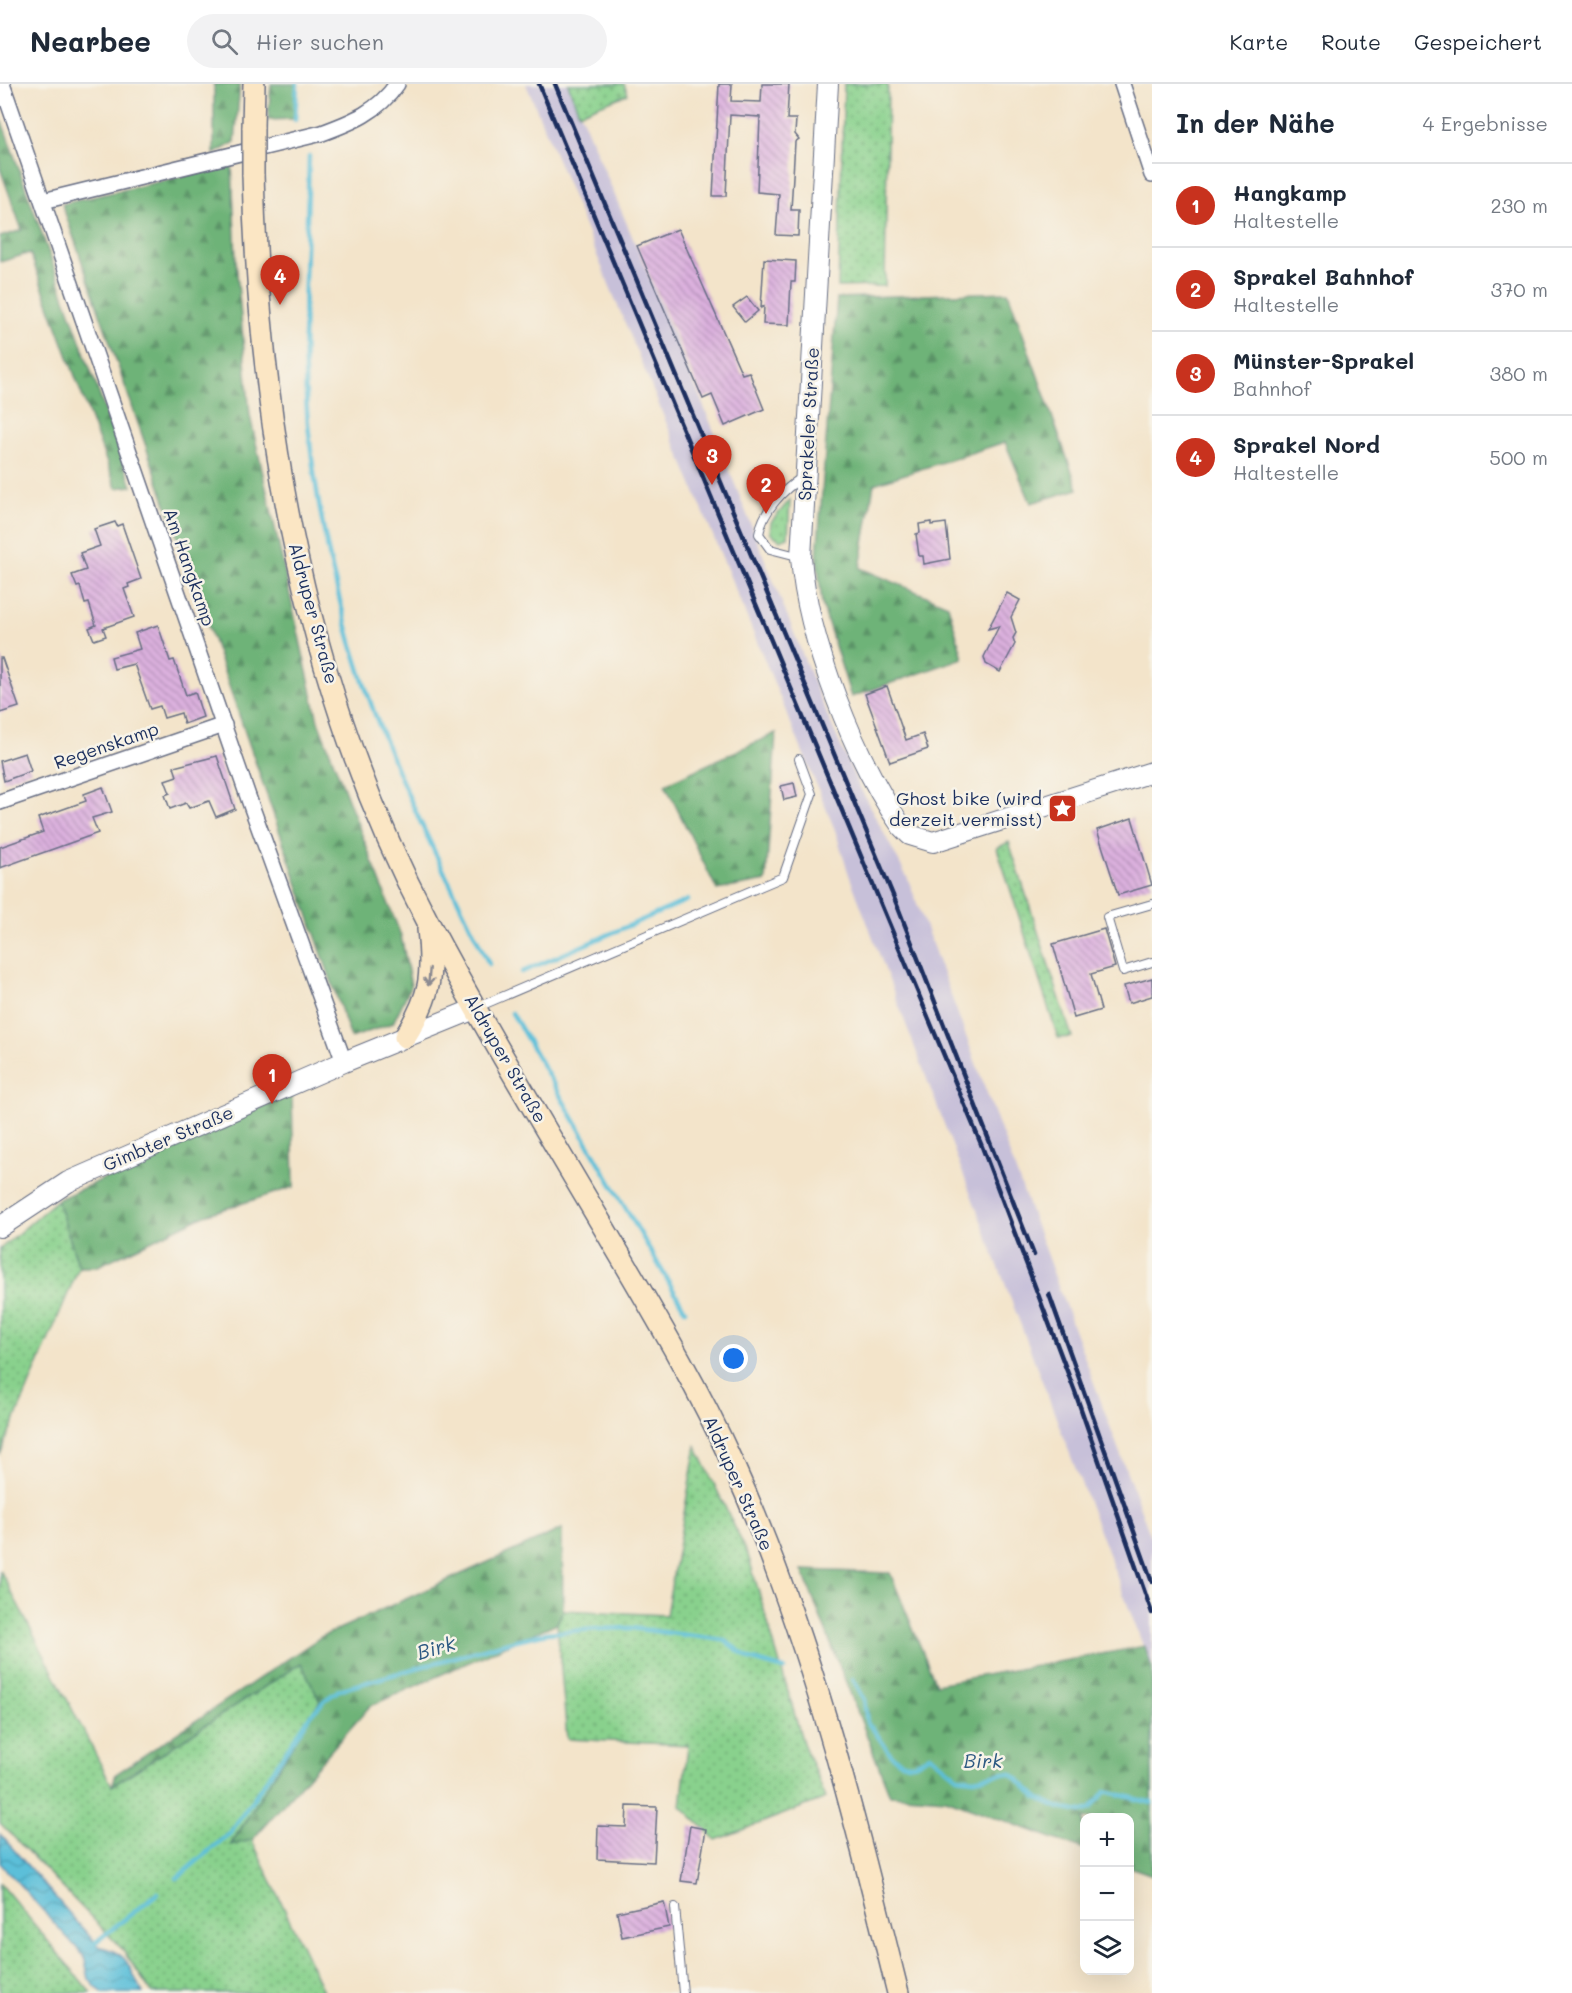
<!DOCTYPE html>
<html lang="de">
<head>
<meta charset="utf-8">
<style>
  :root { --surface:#fff; --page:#f2f2f3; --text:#1f2937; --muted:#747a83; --line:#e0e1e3; --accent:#c8321e }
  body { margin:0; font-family:Mali,sans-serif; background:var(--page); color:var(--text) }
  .controls { position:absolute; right:18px; bottom:18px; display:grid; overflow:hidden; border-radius:12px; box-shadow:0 6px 24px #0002 }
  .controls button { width:54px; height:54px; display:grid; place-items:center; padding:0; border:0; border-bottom:2px solid var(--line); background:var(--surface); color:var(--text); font:30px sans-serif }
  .you { position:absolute; left:734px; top:1275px; width:21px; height:21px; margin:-15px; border:4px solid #fff; border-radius:50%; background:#1a73e8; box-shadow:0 0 0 9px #1a73e833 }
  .badge { display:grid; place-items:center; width:39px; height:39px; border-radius:50%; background:var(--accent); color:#fff; font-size:20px; font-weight:700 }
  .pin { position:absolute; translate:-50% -50px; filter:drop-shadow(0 2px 3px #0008) }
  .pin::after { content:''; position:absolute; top:32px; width:21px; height:18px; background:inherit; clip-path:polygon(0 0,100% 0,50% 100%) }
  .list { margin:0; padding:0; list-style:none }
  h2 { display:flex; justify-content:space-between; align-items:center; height:78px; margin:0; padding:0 24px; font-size:26px }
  h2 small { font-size:20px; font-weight:400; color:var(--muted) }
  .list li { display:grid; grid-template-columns:39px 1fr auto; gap:18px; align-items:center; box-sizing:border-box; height:84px; padding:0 24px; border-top:2px solid var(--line) }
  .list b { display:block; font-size:22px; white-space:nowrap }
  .list p { margin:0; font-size:20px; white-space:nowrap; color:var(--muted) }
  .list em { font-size:20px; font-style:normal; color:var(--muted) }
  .icon { flex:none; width:33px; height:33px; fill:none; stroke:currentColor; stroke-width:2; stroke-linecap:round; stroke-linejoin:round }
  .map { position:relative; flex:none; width:1152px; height:1909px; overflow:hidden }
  header { display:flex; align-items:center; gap:36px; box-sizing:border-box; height:84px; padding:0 30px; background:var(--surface); border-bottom:2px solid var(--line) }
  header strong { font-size:28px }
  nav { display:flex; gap:33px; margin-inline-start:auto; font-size:21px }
  .search { width:420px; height:54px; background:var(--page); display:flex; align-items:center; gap:15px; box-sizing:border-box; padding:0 21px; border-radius:33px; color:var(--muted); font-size:22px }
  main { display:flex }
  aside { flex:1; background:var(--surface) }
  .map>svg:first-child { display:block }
  .industrial { fill:#c7c0d9 }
  .grass { fill:url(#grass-dots); stroke:#528076; stroke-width:1.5 }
  .forest { fill:url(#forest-firs); stroke:#44716b; stroke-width:1.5 }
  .water { fill:url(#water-waves); stroke:#3b779c; stroke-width:1.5 }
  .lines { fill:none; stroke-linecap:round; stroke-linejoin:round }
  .stream { stroke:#5bbfd9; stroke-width:4.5 }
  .building { fill:url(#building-back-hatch) }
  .service-casing { stroke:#676e84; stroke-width:10 }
  .minor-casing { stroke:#676e84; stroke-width:18 }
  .tertiary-casing { stroke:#676e84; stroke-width:22 }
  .secondary-casing { stroke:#676e84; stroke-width:24 }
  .service { stroke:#fff; stroke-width:8 }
  .minor { stroke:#fff; stroke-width:15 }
  .tertiary { stroke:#fff; stroke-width:20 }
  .secondary { stroke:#fbe6c4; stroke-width:21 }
  .rail { stroke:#1b2f5e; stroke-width:4.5 }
  .secondary-bridge-casing { stroke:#676e84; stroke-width:24; stroke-linecap:butt }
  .secondary-bridge { stroke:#fbe6c4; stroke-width:21 }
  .oneway { stroke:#8b8a91 }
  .labels { text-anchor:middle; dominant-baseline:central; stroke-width:5; stroke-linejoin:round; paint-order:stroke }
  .street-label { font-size:18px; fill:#1b2f5e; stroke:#f7f3e8 }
  .poi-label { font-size:18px; fill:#1b2f5e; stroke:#f7f3e8; text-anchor:end }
  .water-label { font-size:20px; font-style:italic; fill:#2e5a83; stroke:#f7f3e8 }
</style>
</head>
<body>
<header>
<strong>Nearbee</strong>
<div class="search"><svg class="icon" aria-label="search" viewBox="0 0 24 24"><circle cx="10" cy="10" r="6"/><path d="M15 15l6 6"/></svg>Hier suchen</div>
<nav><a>Karte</a><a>Route</a><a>Gespeichert</a></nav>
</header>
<main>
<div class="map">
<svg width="1152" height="1909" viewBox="0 0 1152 1909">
  <defs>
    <pattern id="grass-dots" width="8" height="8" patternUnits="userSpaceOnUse" patternTransform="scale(1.5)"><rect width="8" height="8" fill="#89d18d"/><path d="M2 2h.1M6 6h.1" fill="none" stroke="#6faa76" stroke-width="1.8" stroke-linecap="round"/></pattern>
    <pattern id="forest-firs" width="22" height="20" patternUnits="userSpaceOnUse" patternTransform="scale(1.5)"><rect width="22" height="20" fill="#6eb378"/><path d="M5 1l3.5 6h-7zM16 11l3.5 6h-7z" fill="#5a9266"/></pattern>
    <pattern id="water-waves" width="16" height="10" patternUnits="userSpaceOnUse" patternTransform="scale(1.5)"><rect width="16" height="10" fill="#5bbfd9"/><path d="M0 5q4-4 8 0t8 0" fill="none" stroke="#4a9cb3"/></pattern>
    <pattern id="building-back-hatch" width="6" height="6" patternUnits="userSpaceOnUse" patternTransform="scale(1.5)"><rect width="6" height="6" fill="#dcb1de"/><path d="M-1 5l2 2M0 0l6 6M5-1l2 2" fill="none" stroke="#b290b7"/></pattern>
  </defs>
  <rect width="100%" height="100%" fill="#f7f3e8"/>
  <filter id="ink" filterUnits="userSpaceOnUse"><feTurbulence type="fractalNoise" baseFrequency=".0167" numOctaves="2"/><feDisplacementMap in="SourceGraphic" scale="12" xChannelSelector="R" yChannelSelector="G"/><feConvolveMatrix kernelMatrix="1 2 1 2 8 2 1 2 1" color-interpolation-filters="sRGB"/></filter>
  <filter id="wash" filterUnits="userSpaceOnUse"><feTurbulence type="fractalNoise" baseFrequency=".008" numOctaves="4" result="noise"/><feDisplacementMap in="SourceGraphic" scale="24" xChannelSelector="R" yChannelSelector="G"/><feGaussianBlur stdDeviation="1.35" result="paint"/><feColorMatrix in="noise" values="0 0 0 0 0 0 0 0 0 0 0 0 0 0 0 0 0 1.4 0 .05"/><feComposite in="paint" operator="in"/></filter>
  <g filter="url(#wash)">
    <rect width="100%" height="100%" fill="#f3e4ca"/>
    <polygon class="industrial" points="526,0 568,0 709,335 819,612 854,692 908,795 1152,1456 1152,1585 849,791 835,746"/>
    <g class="grass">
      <polygon points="568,0 624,0 628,10 579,29"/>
      <polygon points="844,0 888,0 885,202 838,203"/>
      <polygon points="790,416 788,453 780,456 770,449 771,438"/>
      <polygon points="1009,758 1072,953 1058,954 997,764"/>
      <polygon points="57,1116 79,1183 0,1371 0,1165"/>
      <polygon points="696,1362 748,1471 803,1659 826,1714 716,1756 681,1722 688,1661 567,1655 557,1539 563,1526 666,1531"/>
      <polygon points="0,1486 112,1702 301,1579 320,1617 231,1760 252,1756 324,1909 152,1909 122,1865 0,1739"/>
      <polygon points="0,1799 91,1909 0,1909"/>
    </g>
    <g class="forest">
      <polygon points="214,0 240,0 235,58 214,70"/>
      <polygon points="271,0 298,0 294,35 268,36"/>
      <polygon points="0,32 132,402 116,404 30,169 0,178 0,153 22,146 0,84"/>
      <polygon points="232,81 236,178 250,332 318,637 401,852 411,902 393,939 351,954 62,120"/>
      <polygon points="1008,208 1078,405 1031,419 1005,358 874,400 860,484 948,521 963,574 851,613 822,520 817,473 837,214"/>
      <polygon points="776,649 766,797 717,806 665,700"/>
      <polygon points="292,1009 294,1103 205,1131 96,1183 79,1183 57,1116"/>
      <polygon points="562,1445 563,1526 557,1539 370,1622 252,1756 231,1761 320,1617 301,1579 112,1702 116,1690 321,1553"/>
      <polygon points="802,1486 890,1489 936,1600 1145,1562 1152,1585 1152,1791 1130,1783 1130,1734 1084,1734 1084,1766 946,1715 890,1711"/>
    </g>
    <path class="water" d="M0 1750 98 1862C131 1869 128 1884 143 1909H104L95 1903 89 1895 84 1872 0 1779Z"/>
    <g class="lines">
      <g class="stream">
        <polyline points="295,36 297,0"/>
        <path d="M309 72C307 161 300 251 308 340 317 432 342 541 374 628 406 714 449 797 489 880"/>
        <polyline points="522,888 688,816"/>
        <polyline points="512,929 685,1226"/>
        <path d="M853 1595 864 1615 867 1639C882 1651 889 1682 913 1680 918 1679 925 1673 930 1671L957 1693 974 1695 1004 1689 1012 1690 1038 1714 1060 1724 1081 1728 1091 1725 1105 1707 1152 1719"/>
        <polyline points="177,1794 230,1749 310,1632 325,1616 339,1606 512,1557 547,1549 596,1545 631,1544 724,1556 750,1575 784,1585"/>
        <polyline points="92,1861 158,1809"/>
      </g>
    </g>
    <g id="blocks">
      <g class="building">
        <polygon points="719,0 732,0 731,17 761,18 762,0 789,0 787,35 796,35 795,50 799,55 795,58 791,126 799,126 798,152 776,151 779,110 757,108 760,33 730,31 726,112 713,112"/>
        <polygon points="678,145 742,290 749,288 764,325 725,342 712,311 703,315 637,162"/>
        <polygon points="764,175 796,177 795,198 791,198 789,241 763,240 764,222 761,224"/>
        <polygon points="747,213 758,227 745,238 733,223"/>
        <polygon points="115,438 117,442 122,440 141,495 128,500 129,503 124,505 134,533 103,544 106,552 94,556 89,544 96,541 89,519 85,520 80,502 77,503 72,491 86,486 80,469 100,462 94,445"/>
        <polygon points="931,438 931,441 946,439 950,475 924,480 923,472 919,472 916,450 920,449 919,440"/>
        <polygon points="1007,509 1020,516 1011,533 1016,549 1013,554 1015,560 1000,588 986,580 984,573 999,542 988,545"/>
        <polygon points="158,541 170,577 174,576 186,611 195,608 203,633 184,640 181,629 164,634 160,622 150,625 134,580 114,585 111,573 140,565 135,549"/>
        <polygon points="0,574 2,574 19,623 0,629"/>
        <polygon points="887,602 906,656 923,650 928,665 890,678 865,610"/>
        <polygon points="25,669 31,687 4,697 0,677"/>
        <polygon points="217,672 235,725 216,733 209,717 189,724 186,719 170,725 165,711 170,709 165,696 177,692 174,683"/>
        <polygon points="794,699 797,713 784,716 781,702"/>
        <polygon points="103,703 112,728 92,734 98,749 0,784 0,763 43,748 38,734 86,717 84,710"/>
        <polygon points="1132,734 1152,801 1118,811 1097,746"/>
        <polygon points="1104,845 1115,883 1091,890 1101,926 1074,934 1053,860"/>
        <polygon points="1152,894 1152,912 1129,919 1124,902"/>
        <polygon points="627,1722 657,1723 654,1778 597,1775 598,1742 626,1743"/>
        <polygon points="690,1742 706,1745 697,1799 681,1797"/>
        <polygon points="664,1818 669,1843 622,1853 617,1828"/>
      </g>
    </g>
  </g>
  <g filter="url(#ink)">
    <use href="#blocks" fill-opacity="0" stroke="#676e84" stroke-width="1.5"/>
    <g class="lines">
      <defs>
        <g id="service">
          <path d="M801 473 770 465 759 450C763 426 784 405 804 392"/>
          <polyline points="1152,820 1107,833 1123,887 1152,878"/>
          <polyline points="478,923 783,793 812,710 799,675"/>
          <polyline points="675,1823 683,1909"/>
        </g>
        <g id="minor">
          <polyline points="2,0 252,724 344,978"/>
          <polyline points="1122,0 1152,91"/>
          <path d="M43 117 322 49C352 38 378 28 397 0"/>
          <polyline points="0,718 224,641"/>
        </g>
        <g id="tertiary">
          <path d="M828 0 801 473C807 555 855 676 902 743L910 751 933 758 1152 688"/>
          <polyline points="0,1143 68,1098 344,978 477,924"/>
        </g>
        <g id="secondary">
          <polyline points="253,44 254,0"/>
          <path d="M253 90C259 346 307 610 428 838 489 953 558 1065 624 1178 662 1243 700 1308 731 1376 809 1547 853 1727 898 1909"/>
          <path d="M405 953C431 911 433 893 428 845"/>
        </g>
      </defs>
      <use href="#service" class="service-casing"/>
      <use href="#minor" class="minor-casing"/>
      <use href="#tertiary" class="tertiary-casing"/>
      <use href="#secondary" class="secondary-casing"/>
      <use href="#service" class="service"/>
      <use href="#minor" class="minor"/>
      <use href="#tertiary" class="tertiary"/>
      <use href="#secondary" class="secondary"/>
      <g class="rail">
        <polyline points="539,0 981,1060 1075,1308 1152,1529"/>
        <polyline points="555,0 897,821 1034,1171"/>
        <polyline points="1049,1210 1152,1498"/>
      </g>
      <defs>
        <polyline id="secondary-bridge" points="253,90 253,44"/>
      </defs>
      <use href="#secondary-bridge" class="secondary-bridge-casing"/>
      <use href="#secondary-bridge" class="secondary-bridge"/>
    </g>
    <defs><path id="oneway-shaft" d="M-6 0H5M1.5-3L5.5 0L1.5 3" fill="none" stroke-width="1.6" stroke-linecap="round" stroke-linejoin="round" transform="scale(1.5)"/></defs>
    <use class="oneway" href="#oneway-shaft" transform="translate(429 893) rotate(95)"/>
  </g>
  <defs>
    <symbol id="sight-square" viewBox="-11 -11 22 22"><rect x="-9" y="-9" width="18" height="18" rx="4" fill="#c8321e" stroke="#f7f3e8"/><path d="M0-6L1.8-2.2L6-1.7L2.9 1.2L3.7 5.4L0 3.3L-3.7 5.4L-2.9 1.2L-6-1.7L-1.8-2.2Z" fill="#fff"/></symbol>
  </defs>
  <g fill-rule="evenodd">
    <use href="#sight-square" x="1046" y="708" width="33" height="33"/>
  </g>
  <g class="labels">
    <g class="street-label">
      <text transform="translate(808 340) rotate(-87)">Sprakeler Straße</text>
      <text transform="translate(190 483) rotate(71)">Am Hangkamp</text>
      <text transform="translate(314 529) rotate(75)">Aldruper Straße</text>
      <text transform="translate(106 661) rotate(-19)">Regenskamp</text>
      <text transform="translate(506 974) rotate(60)">Aldruper Straße</text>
      <text transform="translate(168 1054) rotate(-23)">Gimbter Straße</text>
      <text transform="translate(739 1399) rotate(66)">Aldruper Straße</text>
    </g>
    <g class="poi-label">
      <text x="1042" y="714">Ghost bike (wird<tspan x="1042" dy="21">derzeit vermisst)</tspan></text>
    </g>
    <g class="water-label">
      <text transform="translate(436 1563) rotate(-16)">Birk</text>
      <text x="983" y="1676">Birk</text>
    </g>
  </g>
</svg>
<div class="controls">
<button>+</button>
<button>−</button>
<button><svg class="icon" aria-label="layers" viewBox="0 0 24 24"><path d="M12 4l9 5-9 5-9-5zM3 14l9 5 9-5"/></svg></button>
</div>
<div class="you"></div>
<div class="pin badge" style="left:272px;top:1020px">1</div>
<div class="pin badge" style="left:766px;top:430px">2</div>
<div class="pin badge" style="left:712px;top:401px">3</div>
<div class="pin badge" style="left:280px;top:221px">4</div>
</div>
<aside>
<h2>In der Nähe<small>4 Ergebnisse</small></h2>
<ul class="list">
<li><span class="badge">1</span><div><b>Hangkamp</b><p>Haltestelle</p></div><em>230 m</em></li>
<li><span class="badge">2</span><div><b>Sprakel Bahnhof</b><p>Haltestelle</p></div><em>370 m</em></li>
<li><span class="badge">3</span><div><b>Münster-Sprakel</b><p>Bahnhof</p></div><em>380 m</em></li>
<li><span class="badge">4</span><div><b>Sprakel Nord</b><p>Haltestelle</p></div><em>500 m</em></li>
</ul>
</aside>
</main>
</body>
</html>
